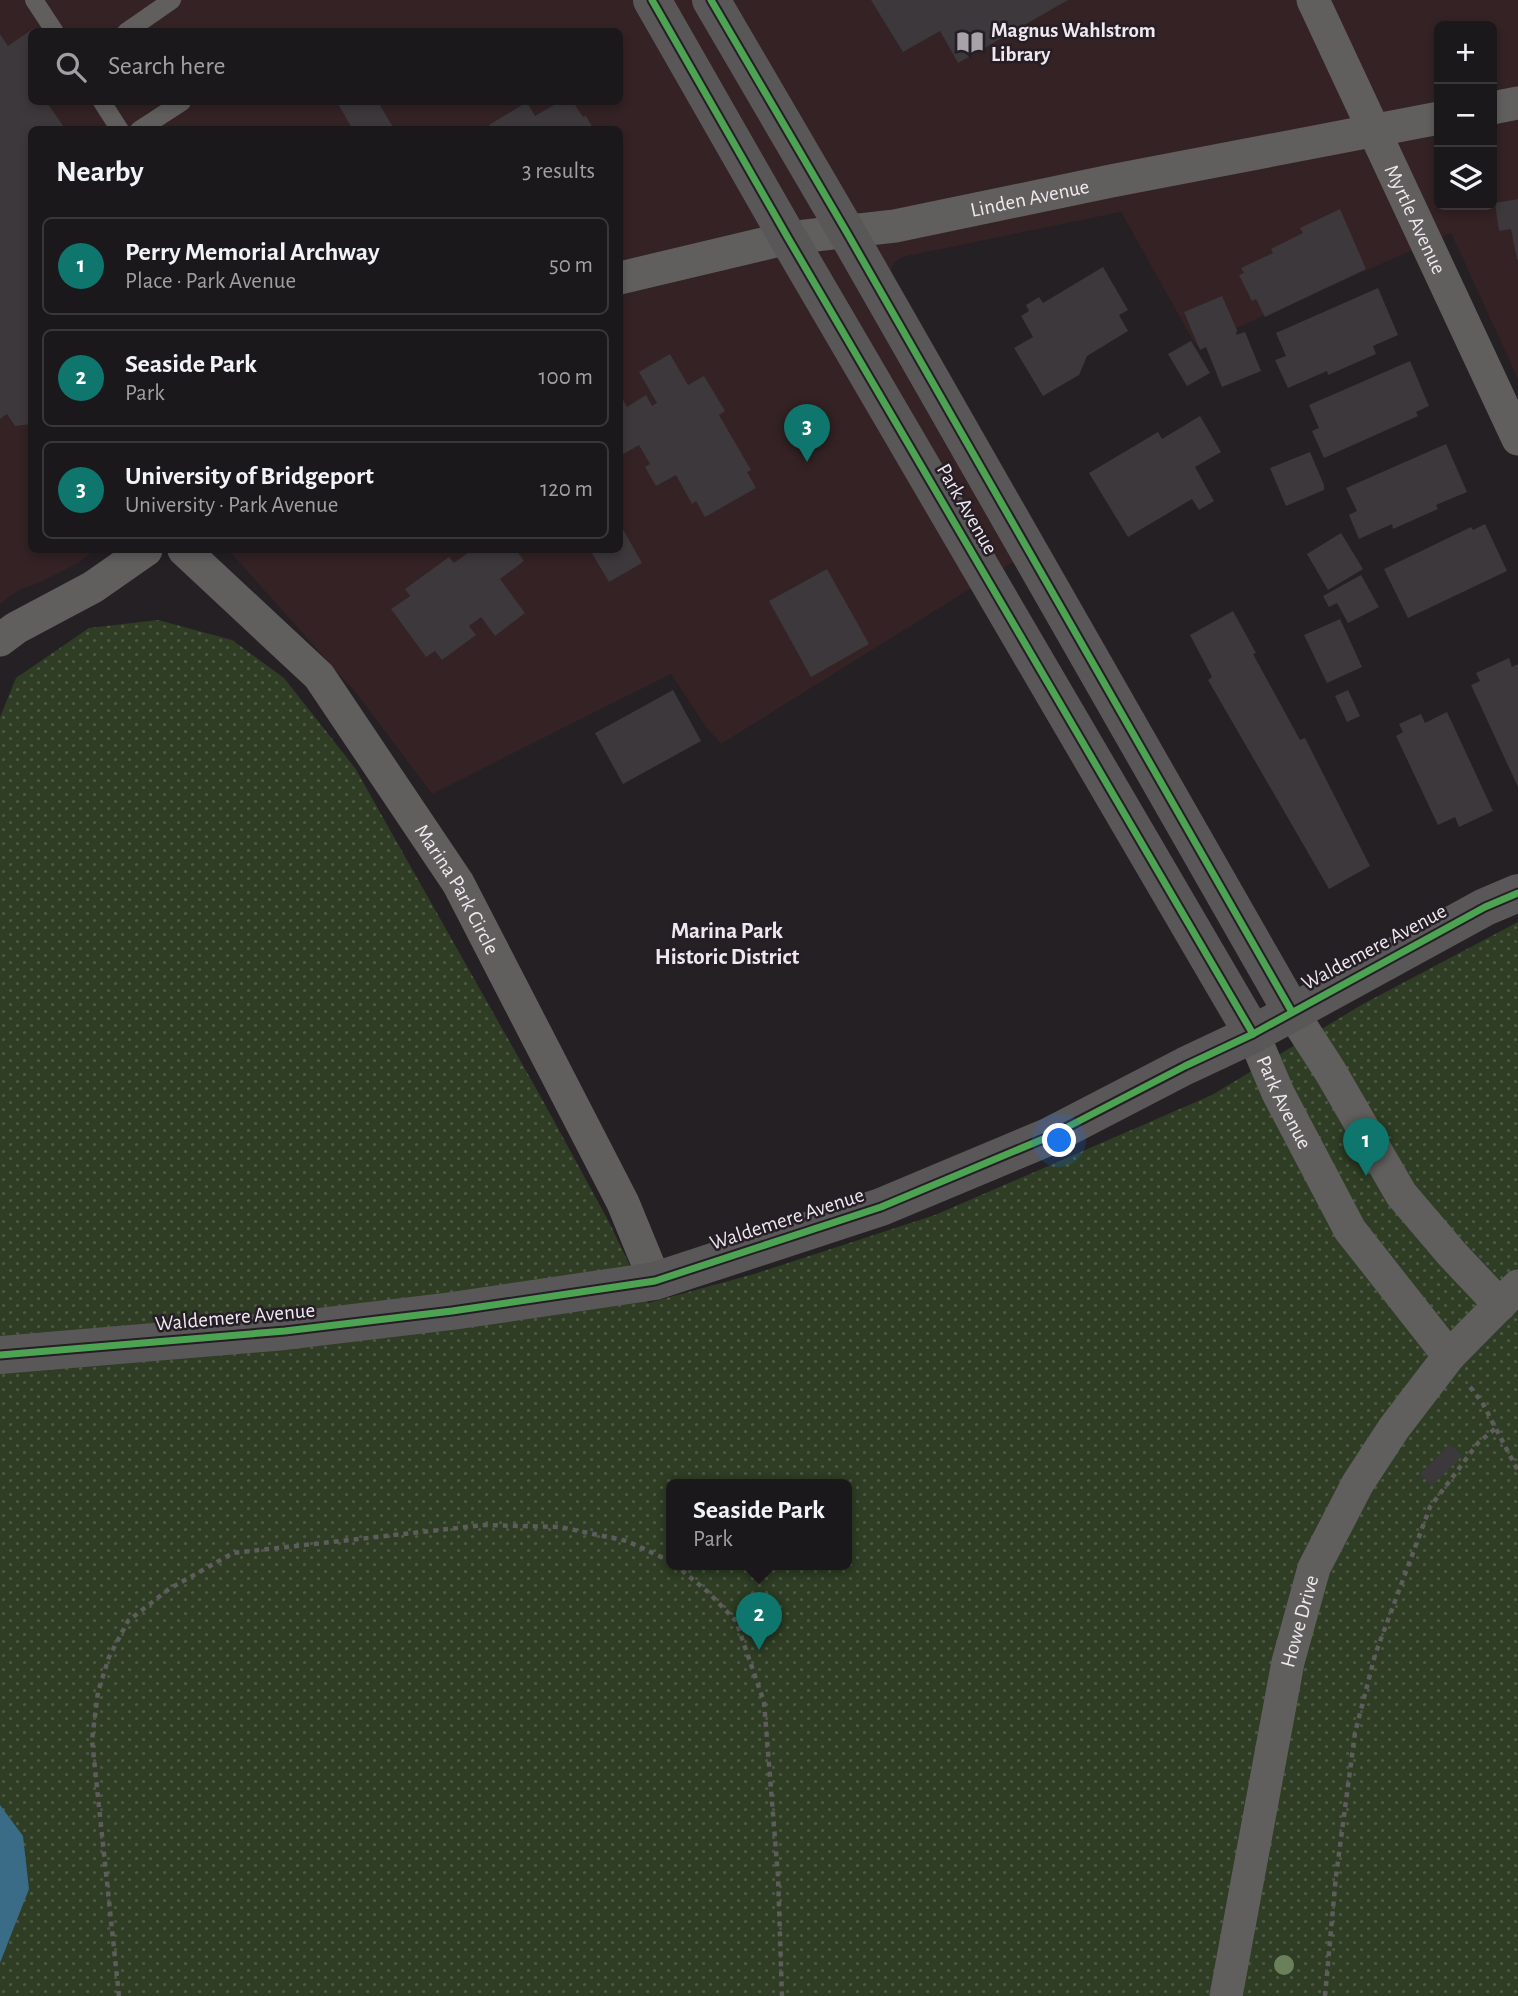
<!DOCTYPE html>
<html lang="en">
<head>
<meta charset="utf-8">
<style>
  :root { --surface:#1b181b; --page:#282528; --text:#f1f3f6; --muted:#a0a0a3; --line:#39373a; --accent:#0f766e }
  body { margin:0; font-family:"Alegreya Sans",sans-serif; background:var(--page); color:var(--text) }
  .controls { position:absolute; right:21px; top:21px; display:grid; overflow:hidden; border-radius:10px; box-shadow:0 4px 10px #0003 }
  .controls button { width:63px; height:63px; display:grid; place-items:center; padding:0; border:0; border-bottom:2px solid var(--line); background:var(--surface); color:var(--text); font:35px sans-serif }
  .you { position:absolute; left:1060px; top:1141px; width:24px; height:24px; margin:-18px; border:5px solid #fff; border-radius:50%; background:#1a73e8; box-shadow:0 0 0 10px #1a73e833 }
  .badge { display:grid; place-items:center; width:46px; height:46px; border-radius:50%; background:var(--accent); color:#fff; font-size:23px; font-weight:700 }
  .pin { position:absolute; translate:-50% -58px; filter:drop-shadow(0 2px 4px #0008) }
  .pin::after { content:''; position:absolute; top:37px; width:24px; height:21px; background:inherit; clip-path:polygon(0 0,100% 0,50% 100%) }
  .popup { position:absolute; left:666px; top:1479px; width:186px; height:91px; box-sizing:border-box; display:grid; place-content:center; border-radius:10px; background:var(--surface); filter:drop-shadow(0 2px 5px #0005); font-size:23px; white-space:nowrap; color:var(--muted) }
  .popup b { font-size:26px; color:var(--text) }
  .popup::after { content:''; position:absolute; left:50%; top:100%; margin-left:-14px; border:14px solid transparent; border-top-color:var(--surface) }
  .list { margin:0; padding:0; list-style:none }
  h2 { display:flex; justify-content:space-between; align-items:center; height:91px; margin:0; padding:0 28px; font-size:30px }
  h2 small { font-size:23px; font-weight:400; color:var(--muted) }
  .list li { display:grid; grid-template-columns:46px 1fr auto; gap:21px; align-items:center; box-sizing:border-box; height:98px; margin:0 14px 14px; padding:0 14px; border:2px solid var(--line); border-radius:10px }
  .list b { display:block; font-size:26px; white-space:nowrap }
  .list p { margin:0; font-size:23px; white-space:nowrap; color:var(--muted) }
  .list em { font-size:23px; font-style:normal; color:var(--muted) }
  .icon { flex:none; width:38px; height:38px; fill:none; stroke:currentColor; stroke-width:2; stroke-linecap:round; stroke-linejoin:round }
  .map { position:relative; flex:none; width:1518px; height:1996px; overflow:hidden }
  .search { position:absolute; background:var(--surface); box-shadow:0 4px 10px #0003; left:28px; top:28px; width:595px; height:77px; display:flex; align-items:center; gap:18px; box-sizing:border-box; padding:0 24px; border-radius:10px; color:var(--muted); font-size:26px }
  .panel { position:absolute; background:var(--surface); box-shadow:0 4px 10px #0003; left:28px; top:126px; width:595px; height:427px; border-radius:10px }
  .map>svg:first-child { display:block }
  .education { fill:#342224; fill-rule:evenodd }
  .park { fill:url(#park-dots); fill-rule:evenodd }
  .water { fill:#3a6c88 }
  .building { fill:#3c383c }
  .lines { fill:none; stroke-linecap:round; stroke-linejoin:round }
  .path { stroke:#5e5c5d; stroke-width:4.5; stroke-dasharray:5 5; stroke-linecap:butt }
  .lane { stroke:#605f5e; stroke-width:18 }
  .street { stroke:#605f5e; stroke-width:33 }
  .secondary { stroke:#5a5758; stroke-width:38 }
  .cycleway-casing { stroke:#261e26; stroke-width:11 }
  .cycleway { stroke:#4ca352; stroke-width:7 }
  .tree { fill:#6a805b }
  .labels { text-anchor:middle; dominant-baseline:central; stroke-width:5; stroke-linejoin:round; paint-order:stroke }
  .poi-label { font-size:21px; font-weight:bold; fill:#efe9ef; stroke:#261e26; text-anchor:start }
  .street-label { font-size:21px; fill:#efe9ef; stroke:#261e26 }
  .neighbourhood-label { font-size:23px; font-weight:bold; fill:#efe9ef; stroke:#261e26 }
</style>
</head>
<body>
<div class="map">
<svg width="1518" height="1996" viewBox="0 0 1518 1996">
  <defs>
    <pattern id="park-dots" width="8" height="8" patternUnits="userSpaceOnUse" patternTransform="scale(1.75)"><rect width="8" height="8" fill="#2e3d24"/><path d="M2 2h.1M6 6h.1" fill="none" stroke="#4d5944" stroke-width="1.8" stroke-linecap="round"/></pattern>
  </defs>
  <rect width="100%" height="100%" fill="#242024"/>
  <path class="education" d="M0 0H1518V379L1451 233 1196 346 1121 212 902 257 894 263 890 271 1041 545 721 744 706 727 671 674 432 794 356 693 232 554 224 550H620V130H32V550H95L78 563 39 583 19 590 0 604ZM1439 26H1492V205H1439ZM32 32H620V102H32Z"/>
  <path class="park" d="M158 620 232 640 284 678 355 768 542 1099 609 1222 648 1303 754 1274 935 1215 1212 1095 1363 1004 1518 922V1996H0V717L16 678 89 628ZM672 1484H846V1564H672Z"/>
  <polygon class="water" points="0,1805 23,1836 29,1889 0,1963"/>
  <g class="building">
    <polygon points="871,0 1068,0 958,63 940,31 903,52"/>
    <polygon points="34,28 36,32 32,32 32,102 52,102 48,104 66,130 32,130 32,424 15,426 7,414 0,419 0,34 8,46"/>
    <polygon points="343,102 378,102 393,127 390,130 353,130 338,104"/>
    <polygon points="527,102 535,116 559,102 573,102 583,117 586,116 594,130 492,130 489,125"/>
    <polygon points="1518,199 1518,259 1517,260 1511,229 1499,231 1495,203"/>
    <polygon points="1340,209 1366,269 1265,317 1256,299 1252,301 1239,275 1244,273 1241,268 1273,253 1271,249 1303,233 1300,228"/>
    <polygon points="1103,267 1128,310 1119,315 1128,331 1087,356 1079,375 1043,396 1014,348 1033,337 1021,316 1029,311 1026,305 1039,297 1043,303"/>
    <polygon points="1378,288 1398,335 1373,346 1376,354 1328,375 1327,371 1288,388 1275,360 1286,356 1276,333"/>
    <polygon points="1222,296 1237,330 1236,335 1245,332 1261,371 1222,387 1206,347 1200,350 1184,312"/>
    <polygon points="1191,341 1210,373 1187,386 1168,354"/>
    <polygon points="670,354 688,385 704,376 725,411 719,415 751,470 747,472 756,488 705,517 696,501 692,504 676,475 656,486 645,467 650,464 639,445 620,456 620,399 622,398 627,407 646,395 652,406 657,403 639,372"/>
    <polygon points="1410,361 1429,406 1416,412 1418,416 1324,458 1312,431 1319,428 1309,405"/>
    <polygon points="1200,416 1221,452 1195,467 1214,501 1199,510 1192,499 1128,537 1089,473 1158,432 1162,439"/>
    <polygon points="1446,444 1467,492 1436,505 1438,509 1393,529 1392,524 1359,539 1349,515 1357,511 1346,488"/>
    <polygon points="1310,452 1324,485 1324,490 1286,506 1270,468"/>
    <polygon points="620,524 642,563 609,582 590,550 620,550"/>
    <polygon points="1485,524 1507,571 1408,618 1384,569 1471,527 1473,530"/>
    <polygon points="1341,533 1363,569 1328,590 1307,554"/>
    <polygon points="472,550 516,550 524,561 500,579 525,613 495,636 481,617 469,626 476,635 442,660 435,651 426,657 391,609 410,596 405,589 449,557 454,563"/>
    <polygon points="827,569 869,644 811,677 769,601"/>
    <polygon points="1361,575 1379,607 1348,623 1337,603 1329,607 1323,596"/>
    <polygon points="1233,611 1256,653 1253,654 1300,740 1305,738 1370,866 1329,889 1208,680 1212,677 1190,635"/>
    <polygon points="1340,619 1362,667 1327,683 1304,635"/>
    <polygon points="1509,658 1512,667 1518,664 1518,787 1471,685 1480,681 1476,673"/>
    <polygon points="673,690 701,741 623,784 595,733"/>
    <polygon points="1348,690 1360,716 1347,722 1335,696"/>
    <polygon points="1447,712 1493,811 1459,827 1455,817 1438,825 1396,736 1403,732 1399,724 1421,714 1425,723"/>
    <polygon points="1450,1444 1462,1456 1432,1486 1420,1474"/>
  </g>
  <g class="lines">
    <g class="path">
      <polyline points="1470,1387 1482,1402 1518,1471"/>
      <polyline points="674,1564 708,1592 736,1621 764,1702 778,1876 782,1996"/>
      <polyline points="119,1996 92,1740 98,1692 109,1657 128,1621 169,1589 233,1553 484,1525 560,1527 627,1541 672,1562"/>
      <polyline points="1325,1996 1336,1876 1355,1733 1375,1655 1430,1507 1478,1443 1496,1428"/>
    </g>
    <g class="lane">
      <polyline points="34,0 55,32"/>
      <polyline points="126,32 172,0"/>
      <polyline points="102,102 120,130"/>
      <polyline points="139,130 182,102"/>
    </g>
    <g class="street">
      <path id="s1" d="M1313 0 1518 439"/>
      <polyline points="1492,108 1518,103"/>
      <path id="s2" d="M620 278 788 238 895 226 1111 181 1439 118"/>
      <path id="s3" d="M184 550 319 676 458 883 623 1203 655 1281"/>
      <polyline points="0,640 16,628 93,587 146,550"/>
      <polyline points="1292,1012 1330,1071 1401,1194 1452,1254 1500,1305"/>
      <path id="s4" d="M1253 1034 1278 1093 1350 1230 1449 1356"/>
      <path id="s5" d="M1226 1996 1288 1662 1314 1568 1358 1483 1394 1428 1449 1356 1518 1286"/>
    </g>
    <g class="secondary">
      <polyline points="652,0 788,238 1253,1034"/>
      <polyline points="711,0 846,231 1292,1012"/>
      <polyline points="0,1355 285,1331 452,1311 655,1281 881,1207 1048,1137 1185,1066 1253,1034 1485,907 1518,893"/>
    </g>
    <defs>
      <g id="cycleway">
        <polyline points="652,0 788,238 1253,1034"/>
        <polyline points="711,0 846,231 1292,1012"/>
        <polyline points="0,1355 285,1331 452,1311 655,1281 881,1207 1048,1137 1185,1066 1253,1034 1485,907 1518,893"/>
      </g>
    </defs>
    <use href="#cycleway" class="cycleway-casing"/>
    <use href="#cycleway" class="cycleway"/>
  </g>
  <circle class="tree" cx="1284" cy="1965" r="10"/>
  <defs>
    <symbol id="library-bare" viewBox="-9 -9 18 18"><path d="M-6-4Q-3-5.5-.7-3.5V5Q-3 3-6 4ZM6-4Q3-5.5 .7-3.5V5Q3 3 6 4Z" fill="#a8a3a8" stroke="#261e26" stroke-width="2.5" paint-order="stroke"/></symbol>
  </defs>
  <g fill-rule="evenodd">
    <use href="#library-bare" x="951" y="23" width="38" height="38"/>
  </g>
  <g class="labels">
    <g class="poi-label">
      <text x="991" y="30">Magnus Wahlstrom<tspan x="991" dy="24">Library</tspan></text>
    </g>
    <g class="street-label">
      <text stroke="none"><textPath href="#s2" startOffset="418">Linden Avenue</textPath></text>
      <text stroke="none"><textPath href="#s1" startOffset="242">Myrtle Avenue</textPath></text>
      <text transform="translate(967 509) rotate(60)">Park Avenue</text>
      <text stroke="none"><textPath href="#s3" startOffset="439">Marina Park Circle</textPath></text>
      <text transform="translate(1374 947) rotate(-28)">Waldemere Avenue</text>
      <text stroke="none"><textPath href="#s4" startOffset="75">Park Avenue</textPath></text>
      <text transform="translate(787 1219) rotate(-18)">Waldemere Avenue</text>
      <text transform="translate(235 1317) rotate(-5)">Waldemere Avenue</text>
      <text stroke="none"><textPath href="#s5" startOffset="382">Howe Drive</textPath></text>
    </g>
    <g class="neighbourhood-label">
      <text x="727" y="931">Marina Park<tspan x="727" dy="26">Historic District</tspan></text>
    </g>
  </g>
</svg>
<div class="controls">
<button>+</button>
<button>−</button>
<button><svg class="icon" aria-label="layers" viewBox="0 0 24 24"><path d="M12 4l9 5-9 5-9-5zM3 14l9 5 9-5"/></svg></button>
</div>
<div class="you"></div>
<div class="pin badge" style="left:1366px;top:1176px">1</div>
<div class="pin badge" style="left:759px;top:1650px">2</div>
<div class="popup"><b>Seaside Park</b>Park</div>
<div class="pin badge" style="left:807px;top:462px">3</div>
<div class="search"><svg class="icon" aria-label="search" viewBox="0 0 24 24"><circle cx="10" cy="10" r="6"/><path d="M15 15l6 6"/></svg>Search here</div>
<section class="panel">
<h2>Nearby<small>3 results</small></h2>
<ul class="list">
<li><span class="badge">1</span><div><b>Perry Memorial Archway</b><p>Place · Park Avenue</p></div><em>50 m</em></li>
<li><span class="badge">2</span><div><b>Seaside Park</b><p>Park</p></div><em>100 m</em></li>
<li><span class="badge">3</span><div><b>University of Bridgeport</b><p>University · Park Avenue</p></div><em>120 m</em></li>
</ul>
</section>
</div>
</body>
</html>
